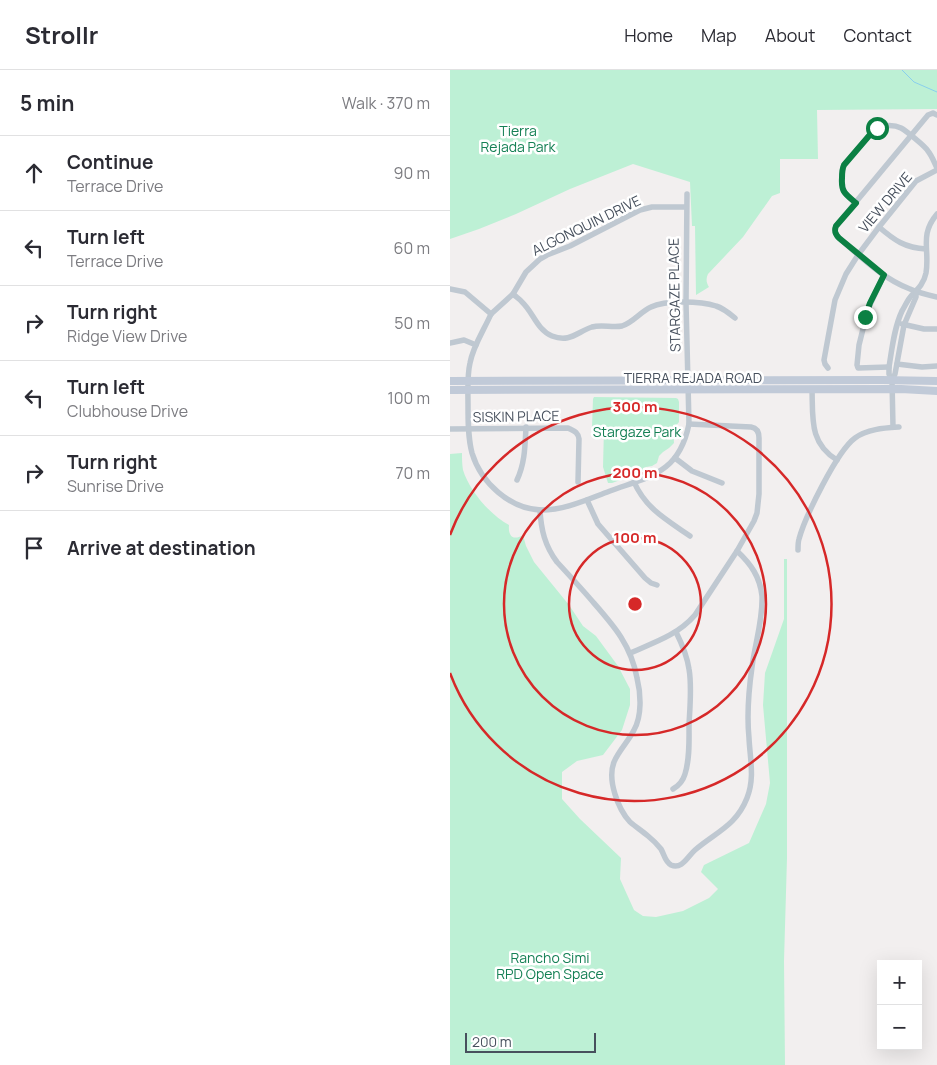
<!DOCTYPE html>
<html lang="en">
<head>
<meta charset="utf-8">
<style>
  :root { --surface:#fff; --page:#f7f7f7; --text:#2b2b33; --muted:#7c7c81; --line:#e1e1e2 }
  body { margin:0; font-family:Manrope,sans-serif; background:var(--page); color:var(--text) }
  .controls { position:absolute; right:15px; bottom:15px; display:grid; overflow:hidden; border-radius:0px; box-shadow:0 5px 20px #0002 }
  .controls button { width:45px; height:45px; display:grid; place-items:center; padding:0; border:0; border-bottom:1px solid var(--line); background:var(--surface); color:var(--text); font:25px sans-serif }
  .scale { position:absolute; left:15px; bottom:12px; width:131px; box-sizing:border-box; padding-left:5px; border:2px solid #47505d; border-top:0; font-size:14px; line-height:18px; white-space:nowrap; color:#47505d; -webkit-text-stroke:4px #fff; paint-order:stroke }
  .stop { position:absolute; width:15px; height:15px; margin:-11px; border:4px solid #0b8043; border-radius:50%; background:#fff }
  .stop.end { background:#0b8043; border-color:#fff; box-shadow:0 1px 5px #0008 }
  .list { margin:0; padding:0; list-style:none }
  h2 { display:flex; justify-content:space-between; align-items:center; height:65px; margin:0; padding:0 20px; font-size:21px }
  h2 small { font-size:16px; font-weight:400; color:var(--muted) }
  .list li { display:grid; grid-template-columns:32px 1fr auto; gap:15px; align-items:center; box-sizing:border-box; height:75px; padding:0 20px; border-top:1px solid var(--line) }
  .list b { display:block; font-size:19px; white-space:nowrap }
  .list p { margin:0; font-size:16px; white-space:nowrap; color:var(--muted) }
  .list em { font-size:16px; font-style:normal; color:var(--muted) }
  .icon { flex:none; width:28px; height:28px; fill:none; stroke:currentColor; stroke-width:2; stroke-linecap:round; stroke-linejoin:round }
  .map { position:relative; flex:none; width:487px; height:995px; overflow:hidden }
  header { display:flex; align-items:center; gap:30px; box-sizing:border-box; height:70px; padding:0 25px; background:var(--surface); border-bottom:1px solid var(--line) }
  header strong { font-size:24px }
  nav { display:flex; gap:28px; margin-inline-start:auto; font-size:18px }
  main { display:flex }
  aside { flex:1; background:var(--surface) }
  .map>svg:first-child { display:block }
  .green { fill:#bdf0d5 }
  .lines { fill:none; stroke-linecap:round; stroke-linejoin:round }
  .stream { stroke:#89cfed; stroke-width:1 }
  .street { stroke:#bfc8d1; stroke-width:5.5 }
  .secondary { stroke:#c1cad8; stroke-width:8 }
  .route { stroke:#0b8043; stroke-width:6 }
  .ring { fill:none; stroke:#d62828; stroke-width:2.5 }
  .labels { text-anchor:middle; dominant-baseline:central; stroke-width:5; stroke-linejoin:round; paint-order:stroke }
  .park-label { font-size:14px; fill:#158055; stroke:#fff }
  .street-label { font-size:14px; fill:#47505d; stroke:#fff }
  .centre { fill:#d62828; stroke:#fff; stroke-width:2.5 }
  .ring-label { font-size:15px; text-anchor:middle; font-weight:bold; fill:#d62828; stroke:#fff; stroke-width:5; stroke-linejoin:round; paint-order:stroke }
</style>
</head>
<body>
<header>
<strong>Strollr</strong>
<nav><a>Home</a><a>Map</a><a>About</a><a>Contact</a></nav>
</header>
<main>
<aside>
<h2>5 min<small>Walk · 370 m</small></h2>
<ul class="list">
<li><svg class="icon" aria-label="ahead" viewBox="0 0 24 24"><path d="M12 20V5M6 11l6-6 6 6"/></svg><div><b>Continue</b><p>Terrace Drive</p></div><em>90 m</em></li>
<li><svg class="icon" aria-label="left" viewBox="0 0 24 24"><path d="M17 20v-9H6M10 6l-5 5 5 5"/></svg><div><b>Turn left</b><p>Terrace Drive</p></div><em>60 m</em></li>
<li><svg class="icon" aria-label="right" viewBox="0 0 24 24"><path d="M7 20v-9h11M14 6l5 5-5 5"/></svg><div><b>Turn right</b><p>Ridge View Drive</p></div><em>50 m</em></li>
<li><svg class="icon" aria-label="left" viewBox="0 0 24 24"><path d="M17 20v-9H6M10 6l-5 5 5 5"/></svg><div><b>Turn left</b><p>Clubhouse Drive</p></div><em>100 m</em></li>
<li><svg class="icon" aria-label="right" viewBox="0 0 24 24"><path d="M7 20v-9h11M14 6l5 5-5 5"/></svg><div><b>Turn right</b><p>Sunrise Drive</p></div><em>70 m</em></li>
<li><svg class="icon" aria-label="arrive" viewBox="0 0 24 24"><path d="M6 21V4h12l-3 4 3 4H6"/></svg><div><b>Arrive at destination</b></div></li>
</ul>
</aside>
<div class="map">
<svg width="487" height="995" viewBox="0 0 487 995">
  <rect width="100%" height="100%" fill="#f2efef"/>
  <g class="green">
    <path d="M0 0H487V39L367 40 368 89H330V123L322 126 293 167 258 204C256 209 256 212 259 217L246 225 245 156H242L240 112 183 94 120 119 66 144 29 159 0 169Z"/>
    <polygon points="144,327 226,328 228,329 229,332 229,352 223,359 224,373 219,378 213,382 209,386 207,393 202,396 196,397 190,403 162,413 158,413 153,397 154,358 142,357 143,329"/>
    <path d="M12 383C12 389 12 394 13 400 19 420 40 445 59 455 58 466 63 471 73 465L76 476 84 492 119 535 133 556 146 566 168 596 180 619V635L172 660 153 685 127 691 112 702V729L130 749 171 788 170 809 184 840 193 846 206 847 233 841 259 828 268 819 251 802 254 795 299 773 316 734 320 713 313 635 315 603 334 549V489H337V788L334 891 335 995H0V384Z"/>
  </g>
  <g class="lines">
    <polyline class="stream" points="452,0 464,12 487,22"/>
    <g class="street">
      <path d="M487 45 483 43 478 45 386 156C384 161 385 164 389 168 411 187 433 209 460 219 469 223 478 225 487 227"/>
      <path d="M406 133C395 124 392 122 392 108 392 103 392 100 394 95L424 60C430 55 443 54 451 58 455 60 475 76 478 81 482 86 484 92 487 98"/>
      <path d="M429 157C444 170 455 178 476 179"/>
      <polyline points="434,205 418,239 409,275 407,295 408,298 439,297"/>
      <polyline points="0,219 15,222 41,244"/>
      <path d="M63 224C66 227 70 229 72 232 83 242 87 260 102 266 120 273 127 262 142 257 152 254 162 258 172 256 184 252 190 242 201 237 215 230 251 231 266 236 273 238 279 243 285 248"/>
      <path d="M41 244C34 260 23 276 20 293 17 306 18 321 18 334 18 351 18 368 22 383 31 413 60 439 91 440 116 440 138 429 160 421 201 406 229 403 239 354L236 233 237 124"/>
      <polyline points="41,244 63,224 76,202 90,189 97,185 120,176 190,140 202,137 236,137"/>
      <polyline points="452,254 474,259 487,259"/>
      <polyline points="0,273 14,270 26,275"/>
      <polyline points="447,294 472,297 487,296"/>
      <polyline points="378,298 375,294 374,290 378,268 385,230 396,204 408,185 429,157 466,111 487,100"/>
      <path d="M442 310 439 304V297C442 279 444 258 452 241 455 236 458 229 462 225 469 218 474 213 476 203 480 180 469 165 487 144"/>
      <path d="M362 319C363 348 359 373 387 390"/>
      <polyline points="443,357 442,310 445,304 454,255 466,227 466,221"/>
      <path d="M0 359 118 358C124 361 128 362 129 369L128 412"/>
      <polyline points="225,388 242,401 272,413"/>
      <path d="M67 410C75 393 75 376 76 357"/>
      <path d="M184 412C196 439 217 450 240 466"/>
      <polyline points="137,430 148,454 195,508 201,513 207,515"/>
      <path d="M90 440C91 460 95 476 107 492 119 505 131 518 143 532 164 556 181 575 187 608 191 624 192 646 184 660 178 672 169 680 164 692 157 710 168 739 180 752 186 757 192 761 198 766 203 770 207 774 211 779 214 784 215 792 221 795 232 800 238 786 245 780 266 762 286 756 297 728 305 708 300 689 299 668 297 648 299 618 302 597 305 573 313 550 312 526 310 507 301 494 287 481"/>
      <path d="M348 480C348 477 348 472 349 469 355 447 387 381 405 368 417 359 434 358 449 357"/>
      <path d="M180 583C203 573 228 565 245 545L287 481 304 451 307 443 309 424V368C309 362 307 358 301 357L239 354"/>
      <path d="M223 719C230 715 233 711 235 704 240 688 239 670 239 654 240 636 242 616 239 599 237 585 232 574 226 562"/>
    </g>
    <g class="secondary">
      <polyline points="0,311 432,310 487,311"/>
      <polyline points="0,320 451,319 487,321"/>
    </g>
  </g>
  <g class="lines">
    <path class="route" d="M415 247 420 233 434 205 389 168C385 164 384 161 386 156L406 133C395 124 391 122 392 108 392 103 392 99 394 95L424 60 427 58"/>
  </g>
  <g class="ring">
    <circle cx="185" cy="534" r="66"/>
    <circle cx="185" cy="534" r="131"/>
    <path d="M0 465A197 197 0 1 1 0 603"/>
  </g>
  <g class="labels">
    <g class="park-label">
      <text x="68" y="60">Tierra<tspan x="68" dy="16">Rejada Park</tspan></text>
      <text x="187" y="361">Stargaze Park</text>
      <text x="100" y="887">Rancho Simi<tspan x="100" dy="16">RPD Open Space</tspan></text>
    </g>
    <g class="street-label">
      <text transform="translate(435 132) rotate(-50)">VIEW DRIVE</text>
      <text transform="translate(136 155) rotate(-26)">ALGONQUIN DRIVE</text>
      <text transform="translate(224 225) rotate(-91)">STARGAZE PLACE</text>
      <text x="243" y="307">TIERRA REJADA ROAD</text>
      <text transform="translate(66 346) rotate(-1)">SISKIN PLACE</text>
    </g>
  </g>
  <circle cx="185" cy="534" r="8" class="centre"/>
  <g class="ring-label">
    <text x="185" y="342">300 m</text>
    <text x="185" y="408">200 m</text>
    <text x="185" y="473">100 m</text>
  </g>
</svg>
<div class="controls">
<button>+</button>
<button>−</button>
</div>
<div class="scale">200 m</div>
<div class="stop" style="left:427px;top:58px"></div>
<div class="stop end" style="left:415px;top:247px"></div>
</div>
</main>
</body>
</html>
